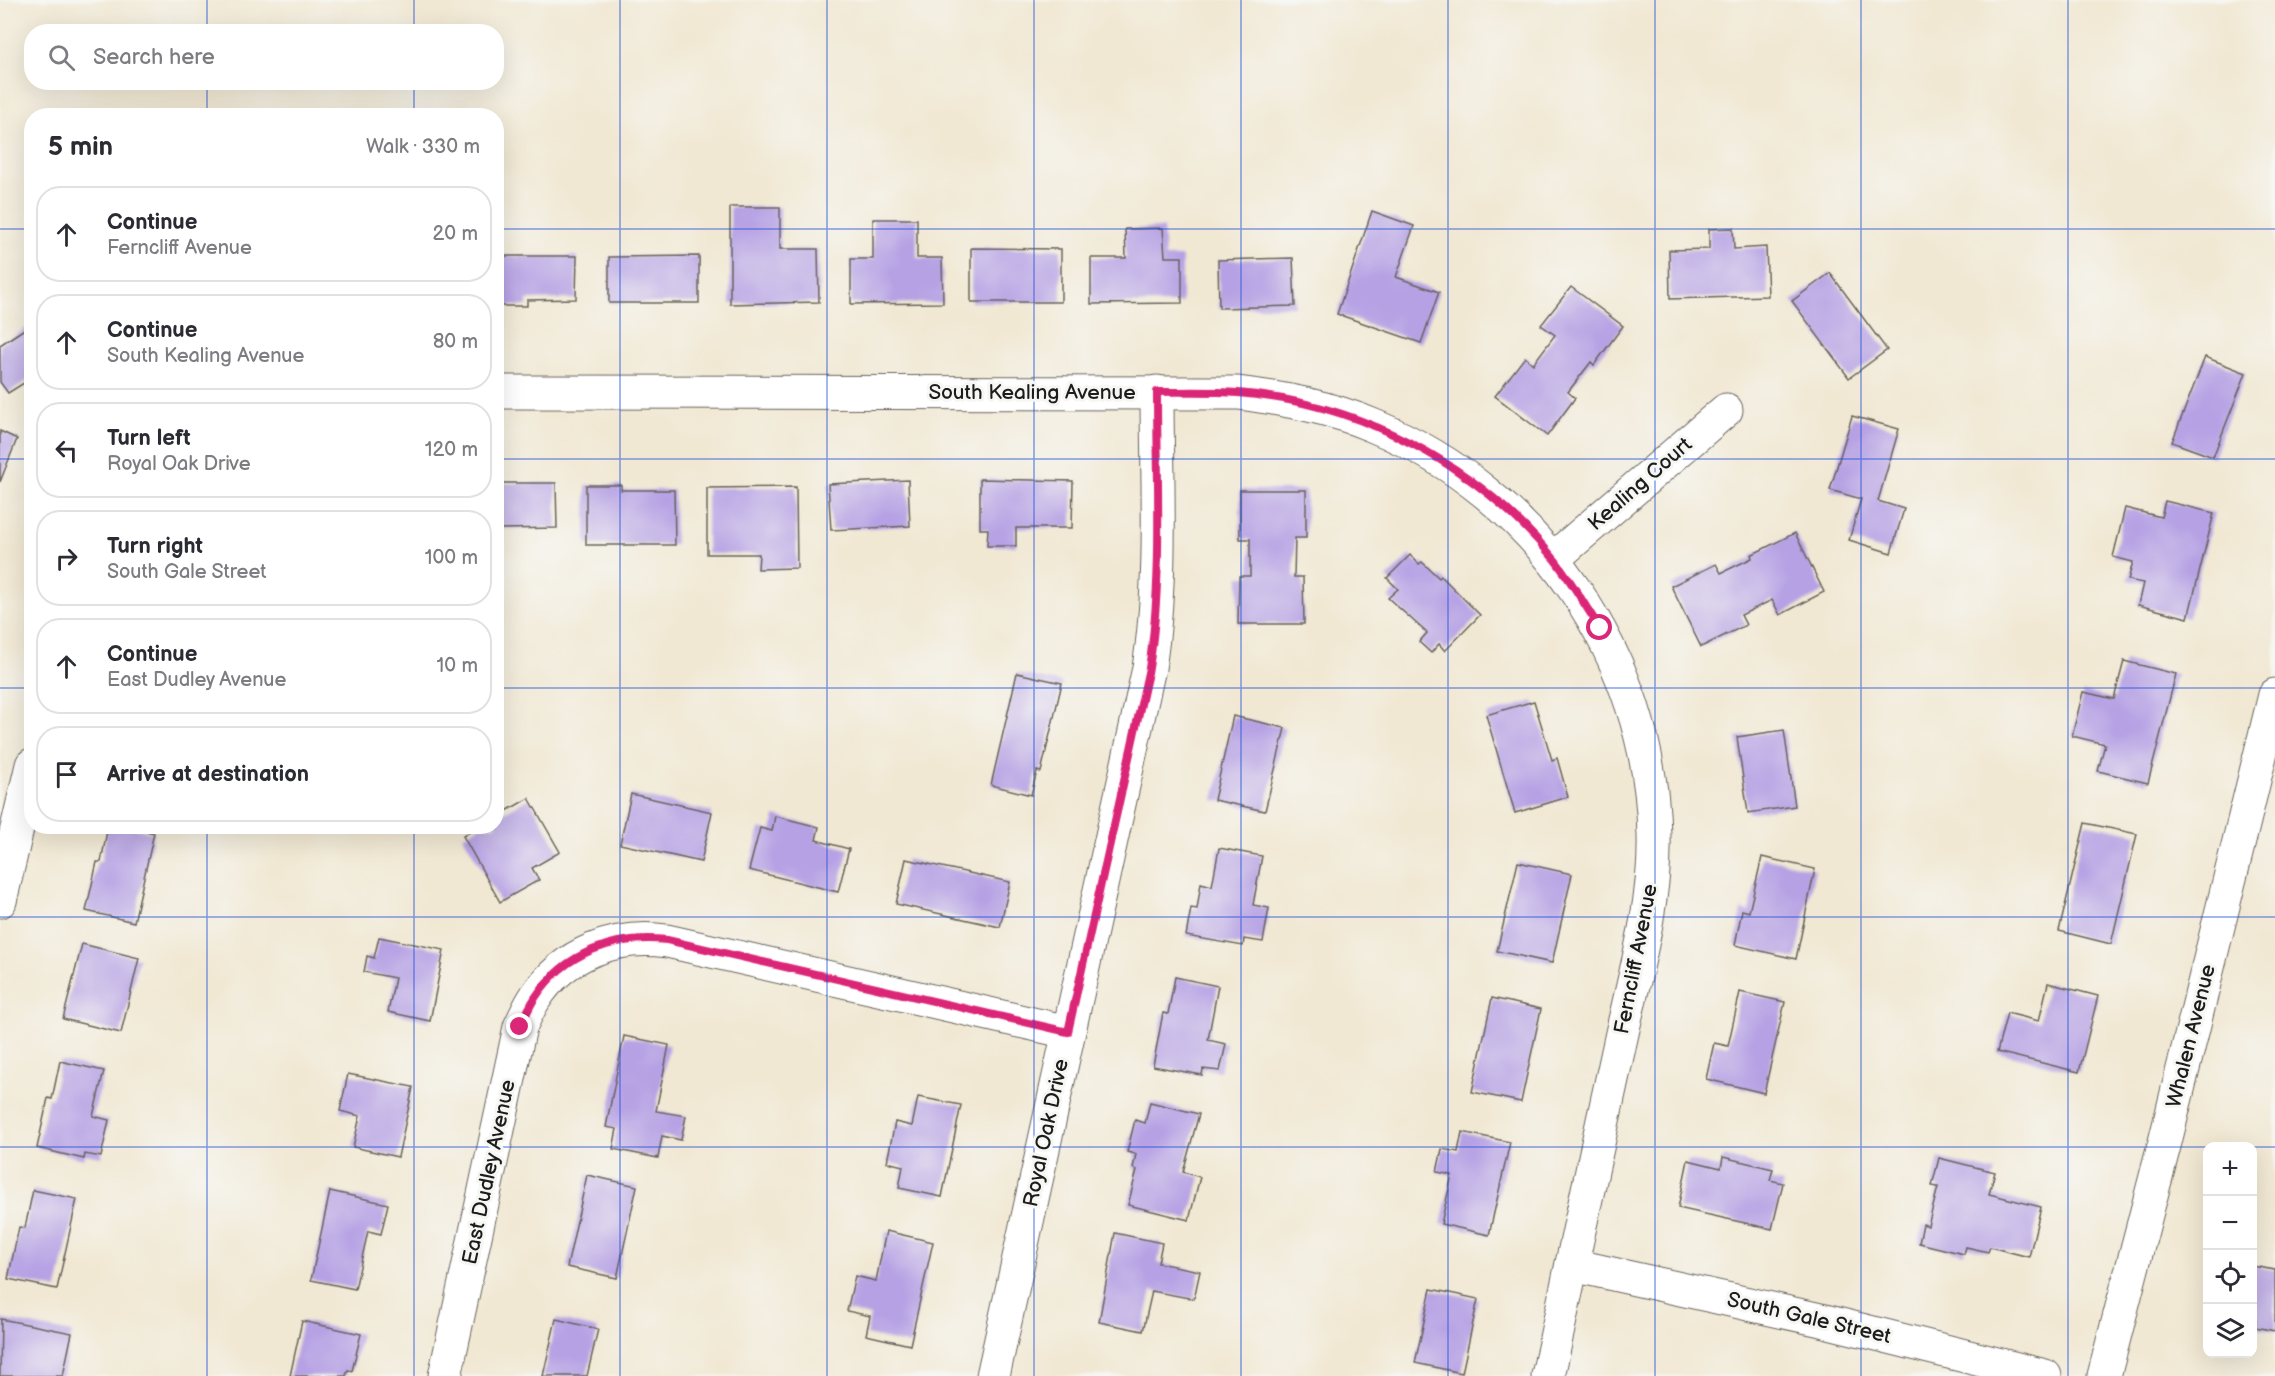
<!DOCTYPE html>
<html lang="en">
<head>
<meta charset="utf-8">
<style>
	body { margin:0; font-family:"Balsamiq Sans",sans-serif; background:#f2f2f3; color:#2b2b33 }
	.controls { position:absolute; right:18px; bottom:18px; display:grid; overflow:hidden; border-radius:12px; box-shadow:0 6px 24px #0002 }
	.controls button { width:54px; height:54px; display:grid; place-items:center; padding:0; border:0; border-bottom:2px solid #e1e1e2; background:#fff; color:#2b2b33; font:30px sans-serif }
	.stop { position:absolute; width:18px; height:18px; margin:-14px; border:4px solid #db2777; border-radius:50%; background:#fff }
	.stop.end { background:#db2777; border-color:#fff; box-shadow:0 2px 6px #0008 }
	.list { margin:0; padding:0; list-style:none }
	h2 { display:flex; justify-content:space-between; align-items:center; height:78px; margin:0; padding:0 24px; font-size:26px }
	h2 small { font-size:20px; font-weight:400; color:#7c7c81 }
	.list li { display:grid; grid-template-columns:39px 1fr auto; gap:18px; align-items:center; box-sizing:border-box; height:96px; margin:0 12px 12px; padding:0 12px; border:2px solid #e1e1e2; border-radius:24px }
	.list b { display:block; font-size:22px; white-space:nowrap }
	.list p { margin:0; font-size:20px; white-space:nowrap; color:#7c7c81 }
	.list em { font-size:20px; font-style:normal; color:#7c7c81 }
	.icon { flex:none; width:33px; height:33px; fill:none; stroke:currentColor; stroke-width:2; stroke-linecap:round; stroke-linejoin:round }
	.map { position:relative; flex:none; width:2275px; height:1376px; overflow:hidden }
	.search { position:absolute; background:#fff; box-shadow:0 6px 24px #0002; left:24px; top:24px; width:480px; height:66px; display:flex; align-items:center; gap:15px; box-sizing:border-box; padding:0 21px; border-radius:24px; color:#7c7c81; font-size:22px }
	.panel { position:absolute; background:#fff; box-shadow:0 6px 24px #0002; left:24px; top:108px; width:480px; height:726px; border-radius:24px }
	.map>svg:first-child { display:block }
</style>
</head>
<body>
<div class="map">
<svg width="2275" height="1376" viewBox="0 0 2275 1376">
	<rect width="100%" height="100%" fill="#f6f6f2"/>
	<filter id="ink" filterUnits="userSpaceOnUse"><feTurbulence type="fractalNoise" baseFrequency=".0167" numOctaves="2"/><feDisplacementMap in="SourceGraphic" scale="12" xChannelSelector="R" yChannelSelector="G"/><feConvolveMatrix kernelMatrix="1 2 1 2 8 2 1 2 1" color-interpolation-filters="sRGB"/></filter>
	<filter id="wash" filterUnits="userSpaceOnUse"><feTurbulence type="fractalNoise" baseFrequency=".008" numOctaves="4" result="noise"/><feDisplacementMap in="SourceGraphic" scale="24" xChannelSelector="R" yChannelSelector="G"/><feGaussianBlur stdDeviation="1.35" result="paint"/><feColorMatrix in="noise" values="0 0 0 0 0 0 0 0 0 0 0 0 0 0 0 0 0 1.4 0 .05"/><feComposite in="paint" operator="in"/></filter>
	<g filter="url(#wash)">
		<rect width="100%" height="100%" fill="#f1e8d3"/>
		<g id="blocks">
			<g fill="#b6a1e4">
				<polygon points="730,207 780,207 780,249 818,249 819,302 730,304"/>
				<polygon points="1372,211 1414,226 1396,277 1439,292 1421,343 1337,314"/>
				<polygon points="873,219 917,219 917,258 942,258 943,303 851,304 851,259 873,259"/>
				<polygon points="1163,228 1165,257 1182,257 1182,303 1091,304 1091,258 1126,258 1125,229"/>
				<polygon points="1733,228 1734,249 1766,247 1768,296 1670,299 1669,250 1709,249 1709,229"/>
				<polygon points="971,248 1061,249 1061,302 971,302"/>
				<polygon points="496,256 577,256 576,299 527,300 527,306 496,306"/>
				<polygon points="699,256 699,303 609,303 609,257"/>
				<polygon points="1293,258 1295,306 1219,308 1218,260"/>
				<polygon points="1830,273 1887,350 1849,378 1792,301"/>
				<polygon points="1571,287 1623,326 1594,365 1591,362 1568,392 1575,398 1547,436 1495,396 1525,357 1533,364 1555,335 1541,325"/>
				<polygon points="32,324 32,378 8,393 0,382 0,345"/>
				<polygon points="2205,357 2246,373 2213,457 2172,442"/>
				<polygon points="1852,416 1899,429 1878,501 1904,509 1891,553 1849,540 1861,499 1830,490"/>
				<polygon points="0,431 17,439 0,482"/>
				<polygon points="980,479 1073,481 1072,528 1016,528 1016,546 987,546 988,529 980,529"/>
				<polygon points="908,480 910,526 831,530 828,484"/>
				<polygon points="496,483 556,483 557,528 496,529"/>
				<polygon points="586,485 621,485 621,490 674,490 675,545 586,545"/>
				<polygon points="796,487 797,568 758,569 759,554 707,554 707,488"/>
				<polygon points="1240,490 1306,490 1306,538 1295,538 1294,577 1303,577 1304,624 1238,624 1239,576 1250,576 1250,539 1240,539"/>
				<polygon points="2165,501 2214,513 2188,618 2138,605 2143,583 2128,580 2133,562 2113,557 2125,508 2161,517"/>
				<polygon points="1795,533 1824,592 1780,615 1772,600 1741,615 1746,625 1701,647 1671,586 1716,564 1721,573 1752,558 1751,555"/>
				<polygon points="1410,555 1419,564 1422,562 1439,578 1441,576 1480,615 1445,651 1439,644 1431,653 1419,642 1427,633 1388,598 1398,589 1387,578"/>
				<polygon points="2124,661 2176,674 2148,783 2098,771 2105,744 2072,736 2083,692 2114,699"/>
				<polygon points="1017,673 1062,683 1041,772 1037,771 1031,795 991,785"/>
				<polygon points="1534,701 1552,760 1557,758 1568,797 1515,813 1486,715"/>
				<polygon points="1233,716 1285,728 1265,811 1214,800"/>
				<polygon points="1784,730 1795,806 1748,813 1737,737"/>
				<polygon points="631,794 712,812 701,862 620,844"/>
				<polygon points="529,798 560,852 532,868 539,880 500,902 463,836 480,826 496,826 496,817"/>
				<polygon points="775,816 819,827 816,840 849,849 838,892 749,870 760,828 772,831"/>
				<polygon points="2085,823 2137,834 2111,944 2059,931"/>
				<polygon points="108,826 125,826 154,833 134,922 86,911 97,862 101,862"/>
				<polygon points="1219,848 1262,856 1253,905 1269,908 1263,942 1244,939 1243,946 1186,936 1191,908 1197,909 1201,883 1212,886"/>
				<polygon points="1762,857 1815,869 1796,959 1735,945 1742,910 1749,912"/>
				<polygon points="906,859 1010,882 1000,927 896,904"/>
				<polygon points="1518,862 1572,874 1552,963 1497,951"/>
				<polygon points="379,937 444,950 430,1021 388,1012 395,978 364,972 367,956 374,958"/>
				<polygon points="82,944 139,958 121,1033 63,1019"/>
				<polygon points="1175,977 1218,986 1208,1040 1226,1044 1220,1071 1203,1069 1202,1075 1153,1066 1163,1013 1168,1014"/>
				<polygon points="2048,983 2098,996 2079,1072 1997,1052 2007,1013 2039,1021"/>
				<polygon points="1740,992 1785,1002 1764,1093 1706,1079 1714,1043 1728,1046"/>
				<polygon points="1492,998 1541,1009 1521,1102 1472,1092"/>
				<polygon points="624,1036 669,1045 656,1111 686,1116 681,1140 662,1136 658,1158 613,1149 617,1129 606,1127"/>
				<polygon points="60,1061 104,1071 93,1116 109,1120 101,1157 85,1154 84,1159 37,1148 48,1098 52,1099"/>
				<polygon points="348,1074 413,1087 398,1157 353,1147 360,1116 340,1111"/>
				<polygon points="918,1097 961,1105 942,1197 899,1188 903,1166 887,1162 895,1122 912,1126"/>
				<polygon points="1150,1102 1199,1114 1183,1172 1200,1177 1189,1220 1128,1205 1137,1170 1133,1168 1136,1154 1127,1152 1135,1120 1145,1123"/>
				<polygon points="1462,1132 1510,1142 1489,1235 1441,1224 1452,1175 1437,1172 1442,1149 1458,1152"/>
				<polygon points="1723,1157 1773,1169 1770,1180 1783,1183 1772,1229 1678,1208 1688,1160 1721,1168"/>
				<polygon points="1939,1158 1995,1172 1989,1194 2041,1207 2029,1257 1990,1247 1988,1252 1966,1247 1964,1254 1919,1243 1923,1224 1928,1226 1938,1187 1932,1186"/>
				<polygon points="587,1175 637,1186 617,1278 567,1267"/>
				<polygon points="33,1190 77,1199 57,1289 8,1279 19,1227 25,1228"/>
				<polygon points="330,1191 388,1204 381,1234 368,1231 355,1289 311,1280"/>
				<polygon points="886,1231 933,1242 910,1345 866,1335 870,1316 847,1311 855,1276 876,1281"/>
				<polygon points="1115,1233 1162,1243 1158,1263 1200,1271 1194,1299 1152,1291 1143,1331 1099,1322"/>
				<polygon points="2252,1266 2275,1270 2275,1331 2255,1327 2256,1319 2252,1318"/>
				<polygon points="1431,1289 1478,1299 1462,1373 1415,1363"/>
				<polygon points="1,1319 72,1333 63,1376 0,1376"/>
				<polygon points="556,1319 598,1329 587,1376 543,1376"/>
				<polygon points="302,1321 361,1334 352,1371 348,1370 346,1376 290,1376"/>
			</g>
		</g>
	</g>
	<g filter="url(#ink)">
		<use href="#blocks" fill-opacity="0" stroke="#67635c" stroke-width="1.5"/>
		<g fill="none" stroke-linecap="round" stroke-linejoin="round">
			<defs>
				<g id="street">
					<path d="M496,392L1238,393C1285,399 1330,407 1374,426C1539,494 1651,658 1654,836C1656,904 1633,981 1619,1047C1595,1157 1571,1266 1548,1376"/>
					<polyline points="1553,559 1726,410"/>
					<polyline points="0,901 32,765"/>
					<polyline points="1572,1265 1821,1320 2045,1376"/>
					<path d="M445,1376L520,1027C525,1017 529,1007 535,998C564,953 615,934 667,941L1068,1032"/>
					<path d="M993,1376L1149,668C1163,578 1157,483 1157,392"/>
					<polyline points="2104,1376 2165,1142 2275,695"/>
				</g>
			</defs>
			<use href="#street" stroke="#67635c" stroke-width="35"/>
			<use href="#street" stroke="#fff" stroke-width="33"/>
		</g>
	</g>
	<g fill="none" stroke-linecap="round" stroke-linejoin="round" filter="url(#ink)">
		<path stroke="#db2777" stroke-width="8" d="M520,1027C525,1017 529,1007 535,998C564,953 615,934 667,940L1068,1032L1149,668C1163,578 1157,483 1157,392C1184,392 1211,391 1238,393C1362,403 1477,465 1555,560C1572,582 1585,606 1600,628"/>
	</g>
	<path fill="none" stroke="#1d4ed8" stroke-width="1.5" stroke-opacity="0.55" d="M207,0V32M414,0V32M620,0V1376M827,0V1376M1034,0V1376M1241,0V1376M1448,0V1376M1655,0V1376M1861,0V1376M2068,0V1376M207,82V116M414,82V116M0,229H32M496,229H2275M0,459H32M496,459H2275M0,688H32M496,688H2275M207,826V1376M414,826V1376M0,917H2275M0,1147H2208M2252,1147H2275"/>
	<g text-anchor="middle" dominant-baseline="central" stroke-width="6" stroke-linejoin="round" paint-order="stroke">
		<g font-size="21" fill="#1c1c1c" stroke="#f6f6f2">
			<text x="1032" y="392">South Kealing Avenue</text>
			<text transform="translate(1640 484) rotate(-41)">Kealing Court</text>
			<text transform="translate(1636 959) rotate(-79)">Ferncliff Avenue</text>
			<text transform="translate(2191 1036) rotate(-76)">Whalen Avenue</text>
			<text transform="translate(1046 1133) rotate(-78)">Royal Oak Drive</text>
			<text transform="translate(489 1172) rotate(-78)">East Dudley Avenue</text>
			<text transform="translate(1809 1318) rotate(13)">South Gale Street</text>
		</g>
	</g>
</svg>
<div class="controls">
<button>+</button>
<button>−</button>
<button><svg class="icon" aria-label="locate" viewBox="0 0 24 24"><circle cx="12" cy="12" r="6"/><path d="M12 2v4M12 18v4M2 12h4M18 12h4"/></svg></button>
<button><svg class="icon" aria-label="layers" viewBox="0 0 24 24"><path d="M12 4l9 5-9 5-9-5zM3 14l9 5 9-5"/></svg></button>
</div>
<div class="stop" style="left:1600px;top:628px"></div>
<div class="stop end" style="left:520px;top:1027px"></div>
<div class="search"><svg class="icon" aria-label="search" viewBox="0 0 24 24"><circle cx="10" cy="10" r="6"/><path d="M15 15l6 6"/></svg>Search here</div>
<section class="panel">
<h2>5 min<small>Walk · 330 m</small></h2>
<ul class="list">
<li><svg class="icon" aria-label="ahead" viewBox="0 0 24 24"><path d="M12 20V5M6 11l6-6 6 6"/></svg><div><b>Continue</b><p>Ferncliff Avenue</p></div><em>20 m</em></li>
<li><svg class="icon" aria-label="ahead" viewBox="0 0 24 24"><path d="M12 20V5M6 11l6-6 6 6"/></svg><div><b>Continue</b><p>South Kealing Avenue</p></div><em>80 m</em></li>
<li><svg class="icon" aria-label="left" viewBox="0 0 24 24"><path d="M17 20v-9H6M10 6l-5 5 5 5"/></svg><div><b>Turn left</b><p>Royal Oak Drive</p></div><em>120 m</em></li>
<li><svg class="icon" aria-label="right" viewBox="0 0 24 24"><path d="M7 20v-9h11M14 6l5 5-5 5"/></svg><div><b>Turn right</b><p>South Gale Street</p></div><em>100 m</em></li>
<li><svg class="icon" aria-label="ahead" viewBox="0 0 24 24"><path d="M12 20V5M6 11l6-6 6 6"/></svg><div><b>Continue</b><p>East Dudley Avenue</p></div><em>10 m</em></li>
<li><svg class="icon" aria-label="arrive" viewBox="0 0 24 24"><path d="M6 21V4h12l-3 4 3 4H6"/></svg><div><b>Arrive at destination</b></div></li>
</ul>
</section>
</div>
</body>
</html>
